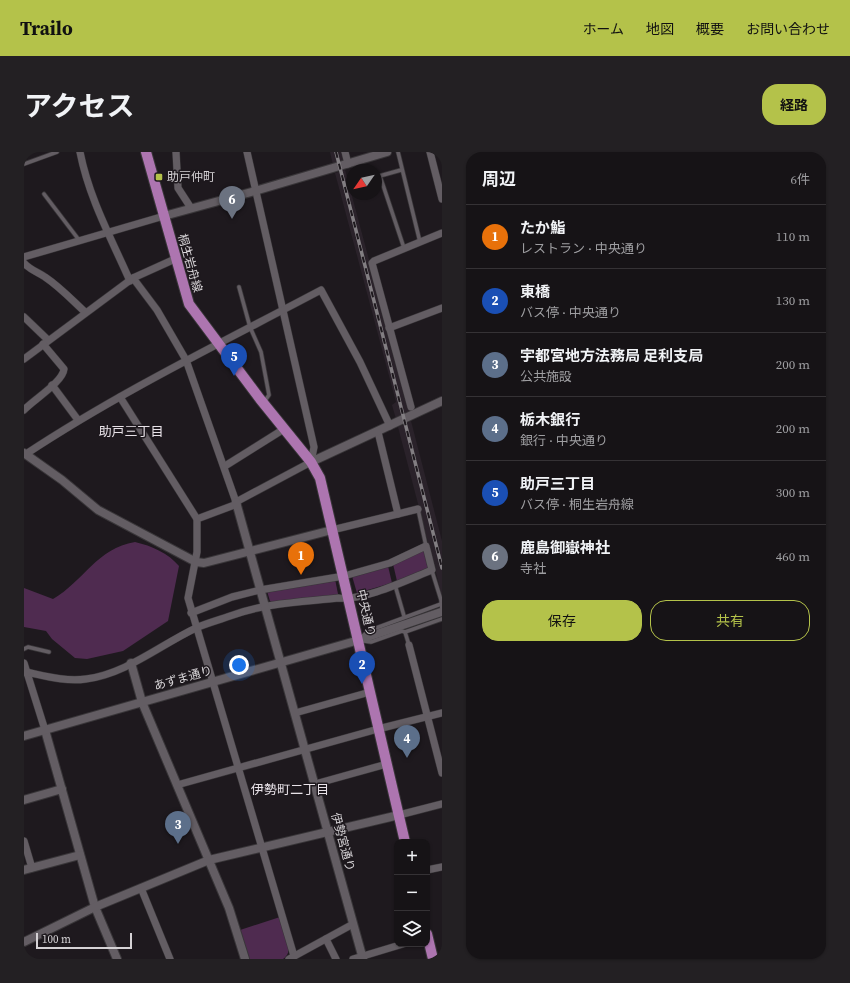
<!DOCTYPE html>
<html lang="ja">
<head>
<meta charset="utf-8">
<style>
	body { margin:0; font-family:"Source Serif 4","Noto Sans JP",serif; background:#232023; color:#f1f3f6 }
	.controls { position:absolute; right:12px; bottom:12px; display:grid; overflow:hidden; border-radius:8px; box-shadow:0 1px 3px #0004 }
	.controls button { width:36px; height:36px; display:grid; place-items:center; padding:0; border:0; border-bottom:1px solid #353235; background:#161316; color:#f1f3f6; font:20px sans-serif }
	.compass { position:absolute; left:322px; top:12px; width:36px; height:36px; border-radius:50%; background:#161316; box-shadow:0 1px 3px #0004; rotate:236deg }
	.scale { position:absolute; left:12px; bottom:10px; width:96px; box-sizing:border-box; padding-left:4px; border:2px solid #d5d2d5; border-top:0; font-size:11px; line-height:14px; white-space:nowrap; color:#d5d2d5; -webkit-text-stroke:3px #1e191e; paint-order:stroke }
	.you { position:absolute; left:215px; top:513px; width:14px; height:14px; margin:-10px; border:3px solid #fff; border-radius:50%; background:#1a73e8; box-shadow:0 0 0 6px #1a73e833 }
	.badge { display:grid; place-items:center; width:26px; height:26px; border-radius:50%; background:#b4c24a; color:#fff; font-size:13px; font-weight:700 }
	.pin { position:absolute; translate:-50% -33px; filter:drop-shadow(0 1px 2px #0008) }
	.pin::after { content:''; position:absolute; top:21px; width:14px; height:12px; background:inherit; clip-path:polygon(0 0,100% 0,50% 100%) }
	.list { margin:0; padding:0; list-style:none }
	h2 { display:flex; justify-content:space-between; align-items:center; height:52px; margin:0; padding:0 16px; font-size:17px }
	h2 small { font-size:13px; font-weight:400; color:#9e9ea1 }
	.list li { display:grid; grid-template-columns:26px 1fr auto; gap:12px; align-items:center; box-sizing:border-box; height:64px; padding:0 16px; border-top:1px solid #353235 }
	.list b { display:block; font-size:15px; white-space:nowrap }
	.list p { margin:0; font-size:13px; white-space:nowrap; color:#9e9ea1 }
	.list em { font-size:13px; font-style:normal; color:#9e9ea1 }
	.actions { display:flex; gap:8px; padding:12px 16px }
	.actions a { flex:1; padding:9px 0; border:1px solid #b4c24a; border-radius:16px; text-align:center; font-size:14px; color:#b4c24a }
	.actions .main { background:#b4c24a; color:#111 }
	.icon { flex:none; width:22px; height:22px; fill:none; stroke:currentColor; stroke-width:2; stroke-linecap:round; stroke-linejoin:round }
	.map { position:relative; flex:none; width:418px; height:807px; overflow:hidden; border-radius:16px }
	header { display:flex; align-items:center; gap:24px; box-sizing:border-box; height:56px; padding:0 20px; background:#b4c24a; color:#111 }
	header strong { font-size:19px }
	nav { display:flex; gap:22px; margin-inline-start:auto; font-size:14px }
	.intro { display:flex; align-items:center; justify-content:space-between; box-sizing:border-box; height:96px; padding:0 24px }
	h1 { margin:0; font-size:28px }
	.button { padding:10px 18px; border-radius:16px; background:#b4c24a; color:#111; font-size:14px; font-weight:700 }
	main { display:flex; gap:24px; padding:0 24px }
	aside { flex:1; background:#161316; border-radius:16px; box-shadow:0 1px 3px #0004 }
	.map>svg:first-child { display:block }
</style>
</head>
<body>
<header>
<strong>Trailo</strong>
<nav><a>ホーム</a><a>地図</a><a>概要</a><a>お問い合わせ</a></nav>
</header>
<div class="intro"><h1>アクセス</h1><a class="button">経路</a></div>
<main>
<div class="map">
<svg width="418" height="807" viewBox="0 0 418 807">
	<rect width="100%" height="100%" fill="#1e191e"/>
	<g fill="#2a222a">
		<polygon points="306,0 317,0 320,9 309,13"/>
		<polygon points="321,18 386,261 372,267 368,253 372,250 311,21"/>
		<polygon points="387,269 418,389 418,444 374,275"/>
	</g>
	<g fill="#4f2b50">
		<path d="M111,390C128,394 144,401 155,414L144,469L99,499L63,507L51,506L28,487L22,479L0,475V436L29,447C60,429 73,396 111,390Z"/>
		<polygon points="399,398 401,399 404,416 373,429 369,412"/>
		<polygon points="364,414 368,431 333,441 328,424"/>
		<polygon points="311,427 314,442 312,444 249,451 246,449 243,439"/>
		<path d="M256,765C259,777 272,799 259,807H224L216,778Z"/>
	</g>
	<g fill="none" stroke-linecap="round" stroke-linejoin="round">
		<defs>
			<g id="service">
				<polyline points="374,0 396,90"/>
				<polyline points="0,12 33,0"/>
				<polyline points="356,24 380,96"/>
				<polyline points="352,25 377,18"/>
				<polyline points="20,42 55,88"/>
				<polyline points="215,135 226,175 237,200 245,243 240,250"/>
				<polyline points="394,357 402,394"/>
				<polyline points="408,419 417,448 418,458"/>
				<polyline points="371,433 380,464"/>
				<polyline points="381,480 385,493"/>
				<polyline points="339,484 344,479 417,452"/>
				<polyline points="340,489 347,490 378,479 381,480 418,467"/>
				<polyline points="0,497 4,495 25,500"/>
			</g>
			<g id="minor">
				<path d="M56,0C65,46 87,86 106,129"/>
				<polyline points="152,0 154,36 167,56"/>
				<polyline points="321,0 324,12"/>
				<polyline points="406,0 418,47"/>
				<polyline points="0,105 140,64"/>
				<path d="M0,111C6,118 14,120 21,125C36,135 48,148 61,160"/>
				<polyline points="109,126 133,158 162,208 212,350 287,310 290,295 223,0"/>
				<polyline points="0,165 24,188"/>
				<polyline points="365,176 418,156"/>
				<polyline points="0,207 109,126 151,107"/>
				<polyline points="28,233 54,268"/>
				<polyline points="96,245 173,367"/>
				<polyline points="387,255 348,111 350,109 418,81"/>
				<path d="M0,258C9,248 39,230 40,217L19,192"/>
				<polyline points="354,280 374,362"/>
				<path d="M2,302C96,240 197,191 297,138L336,210L366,274"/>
				<polyline points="201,314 260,277"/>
				<polyline points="213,352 173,367 173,400 164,446 270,804"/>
				<polyline points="308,378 394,357"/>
				<polyline points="385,493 418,621"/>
				<polyline points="0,511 21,578"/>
				<path d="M2,520C21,524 42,530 62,527C102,522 136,493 172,476C183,471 195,468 206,464C240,451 278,450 314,446C340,449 383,428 408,418L402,394L366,411L320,424L236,438L208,445L167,461"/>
				<polyline points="271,561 346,540"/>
				<polyline points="291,632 363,612"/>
				<polyline points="153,633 354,577 418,561"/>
				<polyline points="375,663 418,652"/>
				<polyline points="0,689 8,716"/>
				<polyline points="403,718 418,715"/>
				<polyline points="117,736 146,807"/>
				<polyline points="302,787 312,807"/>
				<polyline points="265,807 329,772"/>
				<polyline points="329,807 379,792"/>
			</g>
			<g id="tertiary">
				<polyline points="140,64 231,39 363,0"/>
				<polyline points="0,301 38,328 74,358 172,410 180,411 308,378"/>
				<polyline points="287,310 418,249"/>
				<polyline points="212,350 339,807"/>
				<polyline points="107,511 118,550 205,756 221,807"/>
				<polyline points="0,519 2,520"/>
				<polyline points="21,578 71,755 93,807"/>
				<polyline points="0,584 335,488 417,460"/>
				<polyline points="0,648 38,637"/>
				<polyline points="0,718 56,703"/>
				<polyline points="0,790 71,755 185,708 375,663"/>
			</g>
			<g id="primary">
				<polyline points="122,0 165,152 236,247 287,310 296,326 381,690"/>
				<polyline points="403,782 409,807"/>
			</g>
		</defs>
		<use href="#service" stroke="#393639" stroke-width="5"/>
		<use href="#minor" stroke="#393639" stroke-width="8"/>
		<use href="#tertiary" stroke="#393639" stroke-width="10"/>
		<use href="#primary" stroke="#393639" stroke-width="12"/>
		<use href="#service" stroke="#635d63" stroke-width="3.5"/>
		<use href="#minor" stroke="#635d63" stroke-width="7"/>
		<use href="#tertiary" stroke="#635d63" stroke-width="8"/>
		<use href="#primary" stroke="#ad75b0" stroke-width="10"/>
		<defs>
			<polyline id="rail" points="312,0 418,416"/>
		</defs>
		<use href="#rail" stroke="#827e82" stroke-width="3.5"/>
		<use href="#rail" stroke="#1e191e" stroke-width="2" stroke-dasharray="6" stroke-linecap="butt"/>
	</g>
	<rect fill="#b4c24a" stroke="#1e191e" stroke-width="1.5" x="131" y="21" width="8" height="8" rx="2"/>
	<g text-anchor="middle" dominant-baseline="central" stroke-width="3" stroke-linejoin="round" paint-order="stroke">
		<g font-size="12" fill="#d5d2d5" stroke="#1e191e" text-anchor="start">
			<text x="143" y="25">助戸仲町</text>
		</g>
		<g font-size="12" fill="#d5d2d5" stroke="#1e191e">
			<text transform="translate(166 111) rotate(74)">桐生岩舟線</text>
			<text transform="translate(342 461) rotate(77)">中央通り</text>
			<text transform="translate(159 526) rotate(-16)">あずま通り</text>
			<text transform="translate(319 690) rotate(75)">伊勢宮通り</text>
		</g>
		<g font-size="13" fill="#e8e2e8" stroke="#1e191e">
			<text x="107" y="279">助戸三丁目</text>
			<text x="266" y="637">伊勢町二丁目</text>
		</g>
	</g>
</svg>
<div class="controls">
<button>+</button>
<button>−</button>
<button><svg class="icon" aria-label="layers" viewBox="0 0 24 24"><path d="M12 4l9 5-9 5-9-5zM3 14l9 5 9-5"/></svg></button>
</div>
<svg class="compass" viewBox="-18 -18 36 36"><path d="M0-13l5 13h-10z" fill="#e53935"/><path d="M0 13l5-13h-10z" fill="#9e9ea1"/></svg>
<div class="scale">100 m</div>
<div class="you"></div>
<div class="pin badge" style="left:277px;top:423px;background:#e8710a">1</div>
<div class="pin badge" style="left:338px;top:532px;background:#1a4fb4">2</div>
<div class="pin badge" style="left:154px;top:692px;background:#5c6f8a">3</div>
<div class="pin badge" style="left:383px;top:606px;background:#5c6f8a">4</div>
<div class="pin badge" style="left:210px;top:224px;background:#1a4fb4">5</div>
<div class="pin badge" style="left:208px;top:67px;background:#6b7280">6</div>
</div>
<aside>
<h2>周辺<small>6件</small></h2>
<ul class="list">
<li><span class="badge" style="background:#e8710a">1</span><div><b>たか鮨</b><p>レストラン · 中央通り</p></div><em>110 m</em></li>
<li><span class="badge" style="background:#1a4fb4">2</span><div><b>東橋</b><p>バス停 · 中央通り</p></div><em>130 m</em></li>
<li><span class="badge" style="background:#5c6f8a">3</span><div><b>宇都宮地方法務局 足利支局</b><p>公共施設</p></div><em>200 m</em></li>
<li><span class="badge" style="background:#5c6f8a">4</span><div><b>栃木銀行</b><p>銀行 · 中央通り</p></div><em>200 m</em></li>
<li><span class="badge" style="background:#1a4fb4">5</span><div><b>助戸三丁目</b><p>バス停 · 桐生岩舟線</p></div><em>300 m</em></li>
<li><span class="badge" style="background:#6b7280">6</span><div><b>鹿島御嶽神社</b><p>寺社</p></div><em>460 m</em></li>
</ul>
<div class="actions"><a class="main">保存</a><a>共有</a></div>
</aside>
</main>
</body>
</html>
